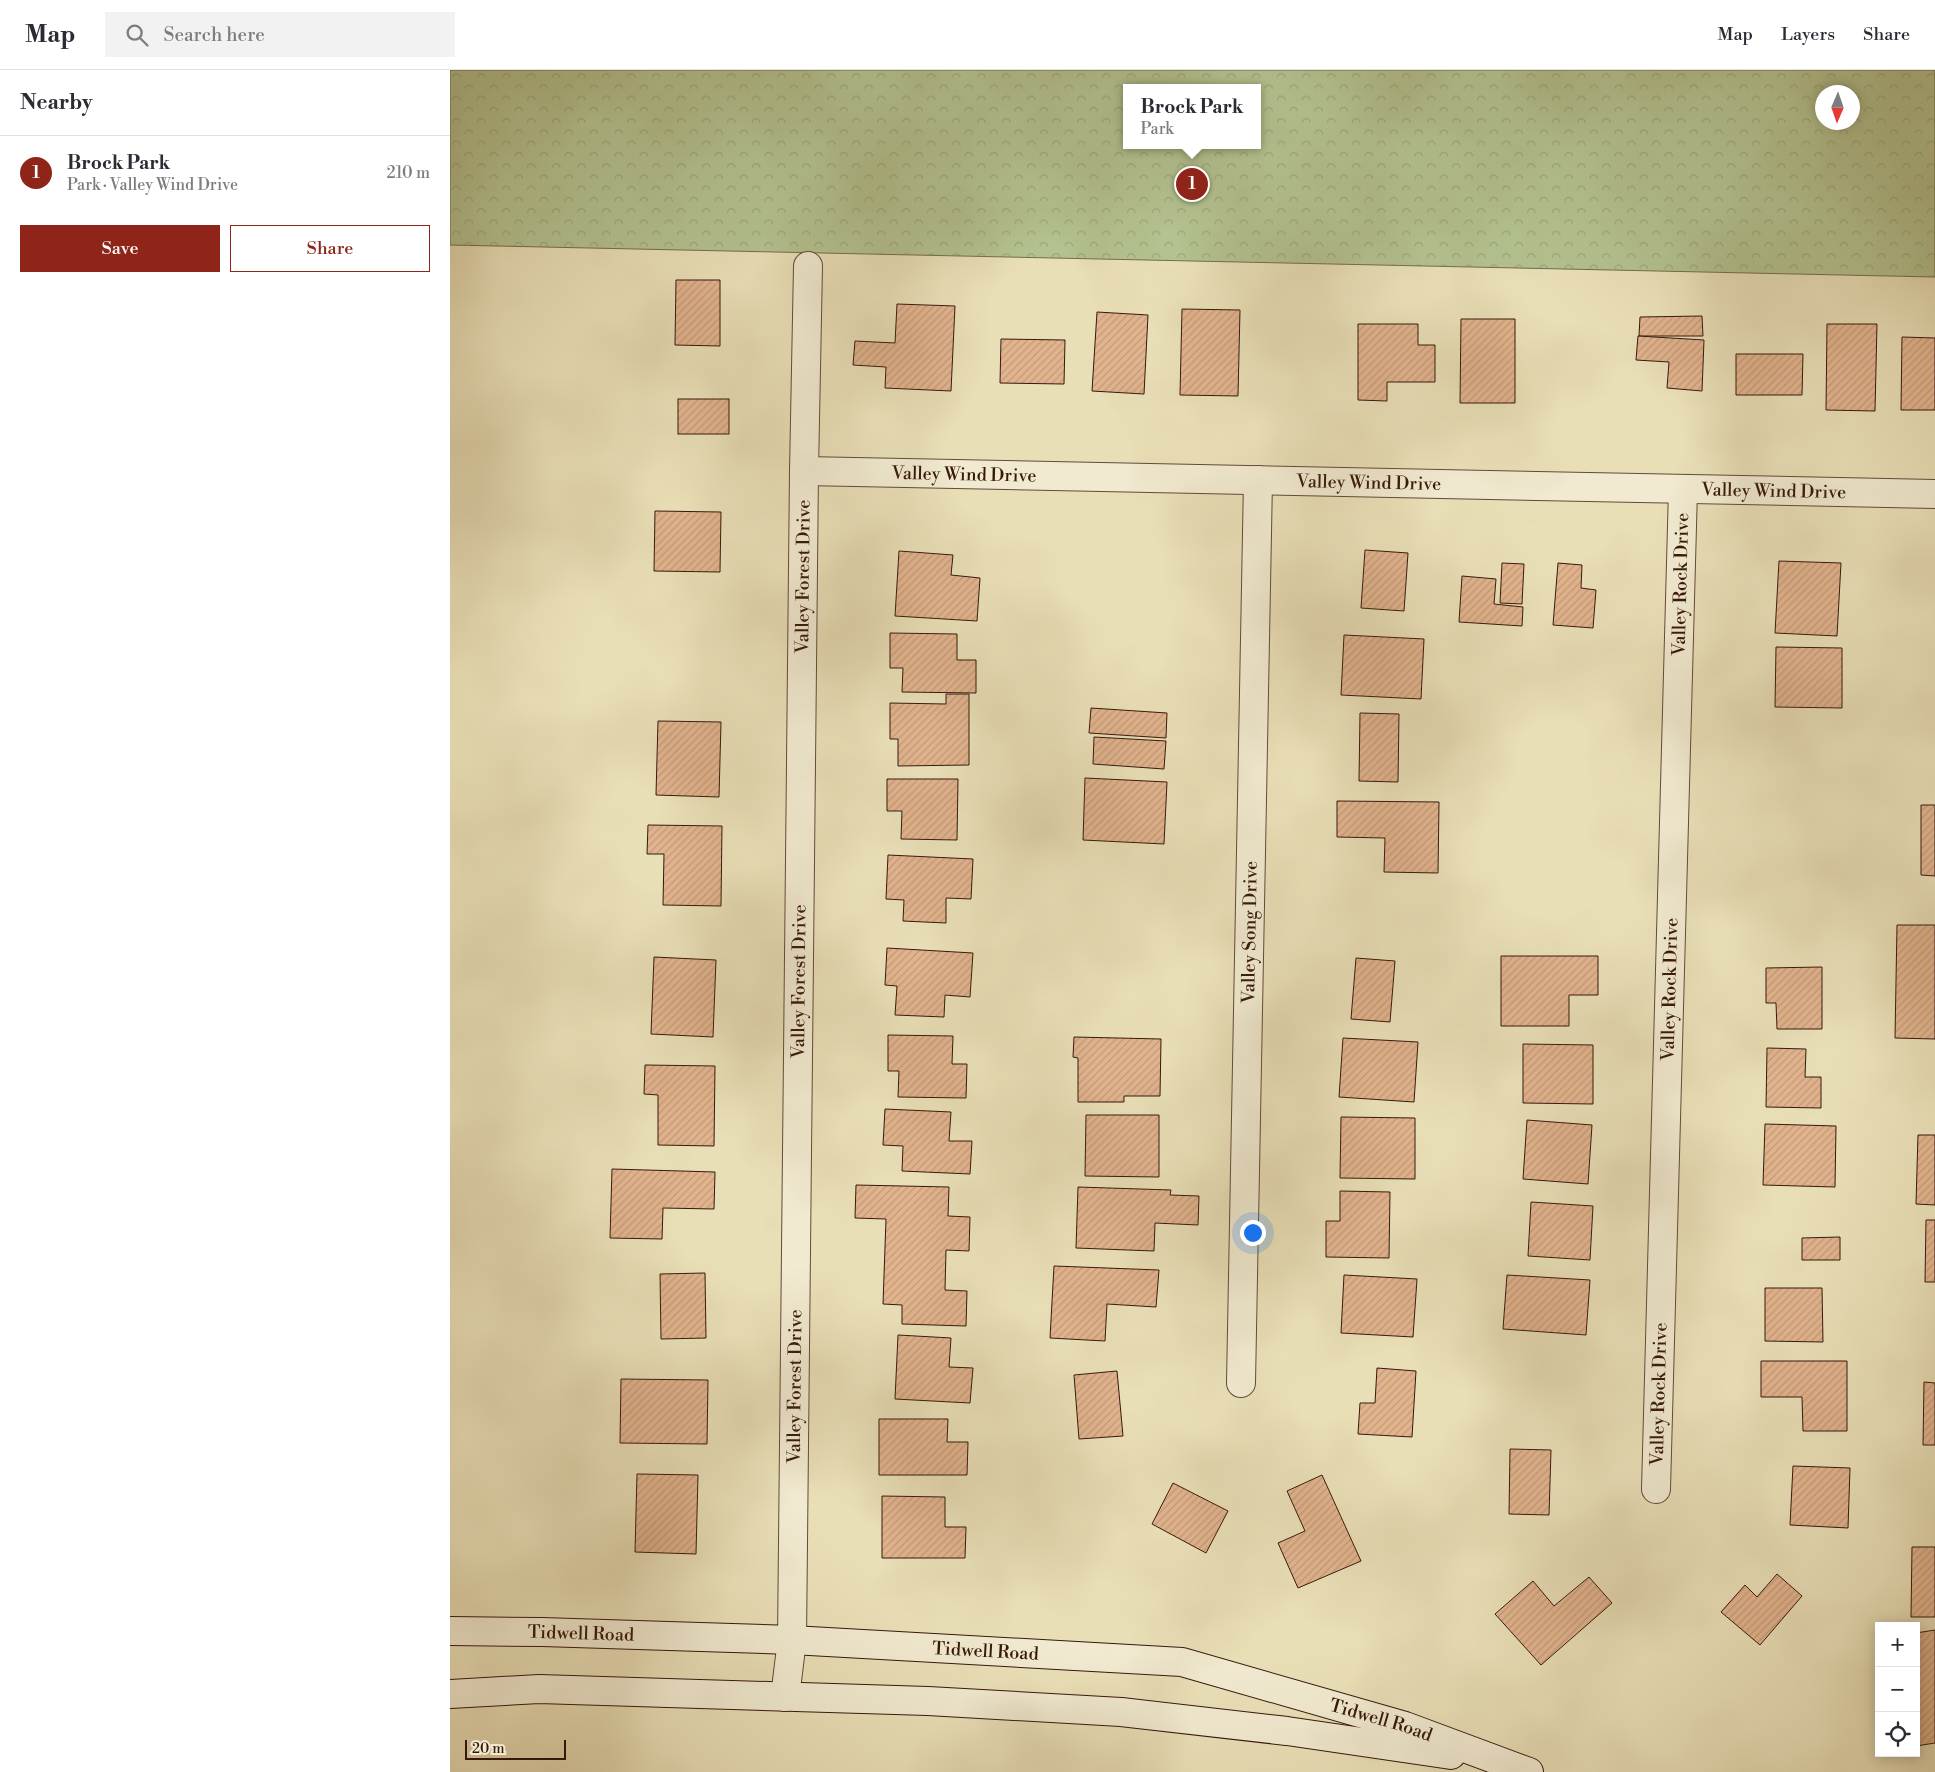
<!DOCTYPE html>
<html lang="en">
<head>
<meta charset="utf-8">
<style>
	body { margin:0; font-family:"Libre Bodoni",serif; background:#f2f2f3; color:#2b2b33 }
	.controls { position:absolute; right:15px; bottom:15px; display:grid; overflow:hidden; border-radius:0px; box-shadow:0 2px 12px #0003 }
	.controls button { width:45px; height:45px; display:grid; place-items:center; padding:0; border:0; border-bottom:1px solid #e1e1e2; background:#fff; color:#2b2b33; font:25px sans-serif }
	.compass { position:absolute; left:1365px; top:15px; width:45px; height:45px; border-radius:50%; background:#fff; box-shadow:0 2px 12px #0003; rotate:182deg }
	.scale { position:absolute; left:15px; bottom:12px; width:101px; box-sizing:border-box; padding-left:5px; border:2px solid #37180c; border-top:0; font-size:14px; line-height:18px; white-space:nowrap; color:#37180c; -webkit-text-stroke:4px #f1ead0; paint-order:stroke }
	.you { position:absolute; left:802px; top:1162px; width:18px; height:18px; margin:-12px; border:4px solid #fff; border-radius:50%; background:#1a73e8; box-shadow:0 0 0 8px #1a73e833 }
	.badge { display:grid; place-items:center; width:32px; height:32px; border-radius:50%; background:#8f2418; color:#fff; font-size:16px; font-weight:700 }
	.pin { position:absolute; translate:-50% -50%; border:2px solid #fff; box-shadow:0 1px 5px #0006 }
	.popup { position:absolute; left:673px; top:14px; width:138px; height:65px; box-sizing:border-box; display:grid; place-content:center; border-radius:0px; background:#fff; filter:drop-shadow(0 1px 4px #0005); font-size:16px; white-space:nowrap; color:#7c7c81 }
	.popup b { font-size:19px; color:#2b2b33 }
	.popup::after { content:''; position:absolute; left:50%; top:100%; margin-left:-10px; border:10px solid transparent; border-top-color:#fff }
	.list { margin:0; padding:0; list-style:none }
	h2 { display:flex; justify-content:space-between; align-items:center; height:65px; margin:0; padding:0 20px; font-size:21px }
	h2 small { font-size:16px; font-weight:400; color:#7c7c81 }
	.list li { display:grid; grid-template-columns:32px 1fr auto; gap:15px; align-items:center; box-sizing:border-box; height:75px; padding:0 20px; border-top:1px solid #e1e1e2 }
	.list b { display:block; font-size:19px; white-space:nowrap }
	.list p { margin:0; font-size:16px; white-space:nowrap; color:#7c7c81 }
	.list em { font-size:16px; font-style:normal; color:#7c7c81 }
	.actions { display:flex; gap:10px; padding:15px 20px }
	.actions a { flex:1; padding:11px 0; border:1px solid #8f2418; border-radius:0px; text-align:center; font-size:18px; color:#8f2418 }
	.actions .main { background:#8f2418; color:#fff }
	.icon { flex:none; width:28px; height:28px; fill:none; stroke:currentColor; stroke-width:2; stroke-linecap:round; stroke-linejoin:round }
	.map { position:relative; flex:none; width:1485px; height:1702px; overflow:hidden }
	header { display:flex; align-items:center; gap:30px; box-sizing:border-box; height:70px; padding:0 25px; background:#fff; border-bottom:1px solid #e1e1e2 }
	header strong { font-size:24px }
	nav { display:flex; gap:28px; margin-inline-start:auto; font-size:18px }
	.search { width:350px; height:45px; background:#f2f2f3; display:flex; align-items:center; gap:12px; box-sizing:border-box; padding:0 18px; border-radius:0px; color:#7c7c81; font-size:19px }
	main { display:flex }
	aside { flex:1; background:#fff }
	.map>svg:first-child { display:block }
</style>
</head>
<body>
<header>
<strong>Map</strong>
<div class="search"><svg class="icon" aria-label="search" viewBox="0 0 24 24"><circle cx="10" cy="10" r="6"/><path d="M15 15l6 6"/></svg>Search here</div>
<nav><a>Map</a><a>Layers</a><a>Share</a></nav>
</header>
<main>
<aside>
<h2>Nearby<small></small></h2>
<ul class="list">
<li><span class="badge">1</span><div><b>Brock Park</b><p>Park · Valley Wind Drive</p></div><em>210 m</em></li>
</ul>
<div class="actions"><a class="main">Save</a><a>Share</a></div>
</aside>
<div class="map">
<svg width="1485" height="1702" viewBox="0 0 1485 1702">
	<defs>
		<pattern id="park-crowns" width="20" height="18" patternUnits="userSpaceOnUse" patternTransform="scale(1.25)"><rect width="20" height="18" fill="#b3c290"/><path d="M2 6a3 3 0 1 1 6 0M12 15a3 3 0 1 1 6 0" fill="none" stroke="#9ba67b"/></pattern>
		<pattern id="building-hatch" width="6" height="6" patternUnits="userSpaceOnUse" patternTransform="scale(1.25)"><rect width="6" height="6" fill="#e2b48e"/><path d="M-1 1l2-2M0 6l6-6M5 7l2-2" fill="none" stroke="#c29a79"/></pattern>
	</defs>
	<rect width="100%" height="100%" fill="#e9dfb7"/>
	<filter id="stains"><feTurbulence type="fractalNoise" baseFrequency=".004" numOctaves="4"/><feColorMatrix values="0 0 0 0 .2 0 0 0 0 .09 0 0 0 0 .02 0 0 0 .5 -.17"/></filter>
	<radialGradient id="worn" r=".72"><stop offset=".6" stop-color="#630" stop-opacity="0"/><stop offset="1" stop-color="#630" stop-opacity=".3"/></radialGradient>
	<path fill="url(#park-crowns)" stroke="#756d4e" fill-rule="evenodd" d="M0,0H1485V207L0,175ZM677,18H807V75H677ZM1372,22H1402V52H1372Z"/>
	<g fill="url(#building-hatch)" stroke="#37180c">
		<polygon points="226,210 270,210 270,276 225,275"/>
		<polygon points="447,234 505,236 501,321 435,318 436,297 403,295 405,271 445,273"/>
		<polygon points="732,239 790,240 788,326 730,325"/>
		<polygon points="647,242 698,245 694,324 642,321"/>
		<polygon points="1252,246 1253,266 1189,266 1190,247"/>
		<polygon points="1011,249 1065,249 1065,333 1010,333"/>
		<polygon points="908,254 968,254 968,275 985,275 985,312 937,312 937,331 908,330"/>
		<polygon points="1377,254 1427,254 1425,341 1376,340"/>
		<polygon points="1188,266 1254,270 1252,321 1217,318 1219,292 1186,290"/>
		<polygon points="1452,267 1485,268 1485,340 1451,340"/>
		<polygon points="551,269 615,270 614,314 550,313"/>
		<polygon points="1286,284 1353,284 1352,325 1286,325"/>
		<rect x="228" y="329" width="51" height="35"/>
		<polygon points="205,441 271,442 270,502 204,501"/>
		<polygon points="915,480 958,483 954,541 911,538"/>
		<polygon points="449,481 503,485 501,505 530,508 527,551 445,546"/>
		<polygon points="1329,491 1391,493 1387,566 1325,563"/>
		<polygon points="1052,493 1074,494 1072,534 1050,533"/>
		<polygon points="1108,493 1132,495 1131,518 1146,520 1143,558 1103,555"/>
		<polygon points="1012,506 1046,509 1044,534 1073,537 1072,556 1009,552"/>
		<polygon points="440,563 507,564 507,590 526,590 526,623 452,622 453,598 440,598"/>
		<polygon points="894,565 974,569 971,629 891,625"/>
		<polygon points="1326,577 1392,578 1392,638 1325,637"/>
		<polygon points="496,624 519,624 519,695 448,696 448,669 440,669 440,633 496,634"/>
		<polygon points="641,638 717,643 716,668 639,663"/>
		<polygon points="910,643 949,644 948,712 909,711"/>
		<polygon points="208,651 271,652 269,727 206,725"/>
		<polygon points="644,667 716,671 714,699 643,694"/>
		<polygon points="635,708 717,712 714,774 633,770"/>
		<polygon points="437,709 508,709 507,770 451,769 452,741 437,741"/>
		<polygon points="887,731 989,732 988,803 934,802 935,768 887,767"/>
		<polygon points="1471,735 1485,735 1485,806 1471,805"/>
		<polygon points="198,755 272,756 271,836 213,835 214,784 197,784"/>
		<polygon points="438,785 523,789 521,829 496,828 496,853 453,851 454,830 436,829"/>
		<polygon points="1447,855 1485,855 1485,969 1445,968"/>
		<polygon points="437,878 523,883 520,927 495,925 494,947 445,945 447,916 435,915"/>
		<polygon points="1051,886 1148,886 1148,925 1119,925 1119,956 1051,956"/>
		<polygon points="204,887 266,890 263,967 201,964"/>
		<polygon points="906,888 945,891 940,952 901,949"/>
		<polygon points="1372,897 1372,959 1327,959 1326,933 1316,933 1316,898"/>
		<polygon points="438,965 503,966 502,994 517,994 516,1028 448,1027 449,1001 438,1001"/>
		<polygon points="624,967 711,969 710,1026 674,1026 674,1032 628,1032 628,988 623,987"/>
		<polygon points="893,968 968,972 964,1032 889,1027"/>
		<polygon points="1073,974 1143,975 1143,1034 1073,1033"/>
		<polygon points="1317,978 1356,979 1355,1007 1371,1007 1371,1038 1316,1037"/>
		<polygon points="195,995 265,996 264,1076 208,1075 208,1025 194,1024"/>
		<polygon points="435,1039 501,1042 499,1071 522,1071 520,1104 452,1101 453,1076 433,1075"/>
		<polygon points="636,1045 709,1045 709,1107 635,1106"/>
		<polygon points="891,1047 965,1048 965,1109 890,1108"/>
		<polygon points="1077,1050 1142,1055 1138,1114 1073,1109"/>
		<polygon points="1315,1054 1386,1056 1385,1117 1313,1115"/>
		<polygon points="1468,1065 1485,1065 1485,1135 1466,1134"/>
		<polygon points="162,1099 265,1102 264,1139 213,1138 212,1169 160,1168"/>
		<polygon points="406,1115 499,1117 498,1146 520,1147 519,1181 496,1180 495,1220 517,1221 516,1256 452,1254 452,1235 433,1234 436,1149 405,1148"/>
		<polygon points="628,1117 721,1120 720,1125 749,1126 748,1155 705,1153 704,1181 626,1178"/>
		<polygon points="890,1121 940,1122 939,1188 876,1187 876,1151 890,1151"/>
		<polygon points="1081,1132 1143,1136 1140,1190 1078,1186"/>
		<polygon points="1476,1150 1485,1150 1485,1212 1475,1212"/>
		<polygon points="1390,1167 1390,1190 1352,1190 1352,1168"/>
		<polygon points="604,1196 709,1200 706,1237 657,1234 655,1271 600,1268"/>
		<polygon points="255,1203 256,1268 211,1269 210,1204"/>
		<polygon points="894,1205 967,1209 963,1267 891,1263"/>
		<polygon points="1057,1205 1140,1210 1136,1265 1053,1259"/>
		<polygon points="1315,1218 1372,1218 1373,1272 1315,1271"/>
		<polygon points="448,1265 501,1268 499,1297 523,1298 520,1333 445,1329"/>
		<polygon points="1311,1291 1397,1291 1397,1361 1353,1361 1352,1327 1311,1327"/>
		<polygon points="927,1298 966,1301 962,1367 908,1364 910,1333 925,1333"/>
		<polygon points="667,1301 673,1366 629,1369 624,1305"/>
		<polygon points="171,1309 258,1310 257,1374 170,1373"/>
		<polygon points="1474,1312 1485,1313 1485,1375 1473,1375"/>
		<polygon points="429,1349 498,1349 497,1372 518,1372 517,1405 429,1405"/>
		<polygon points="1060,1379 1101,1380 1099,1445 1059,1444"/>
		<polygon points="1343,1396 1400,1398 1398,1458 1340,1455"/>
		<polygon points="187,1404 248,1405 246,1484 185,1482"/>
		<polygon points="872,1405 911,1491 848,1518 828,1473 855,1461 837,1421"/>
		<polygon points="723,1413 778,1441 756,1483 702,1454"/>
		<polygon points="432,1426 495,1427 495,1457 516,1457 515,1488 432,1488"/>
		<polygon points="1462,1477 1485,1477 1485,1547 1461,1547"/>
		<polygon points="1327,1504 1352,1526 1310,1575 1271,1542 1295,1515 1307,1527"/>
		<polygon points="1139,1507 1162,1533 1091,1595 1045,1544 1083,1511 1104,1536"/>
		<polygon points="1485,1560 1485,1673 1466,1676 1466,1563"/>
	</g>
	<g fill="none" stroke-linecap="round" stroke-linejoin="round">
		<defs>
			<g id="minor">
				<path id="s1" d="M354,401L1485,424"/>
				<path id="s2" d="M791,1313L808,410"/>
				<path id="s3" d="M1206,1419L1233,419"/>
				<path id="s4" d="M335,1627L342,1570L354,401L358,196"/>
			</g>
			<g id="secondary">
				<path id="s5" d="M0,1561L92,1562L342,1570L732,1592L955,1656L1079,1702"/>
				<polyline points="0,1624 89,1619 478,1631 671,1642 837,1661 1001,1685"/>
			</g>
		</defs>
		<use href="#minor" stroke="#644a37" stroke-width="30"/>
		<use href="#secondary" stroke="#37180c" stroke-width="30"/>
		<use href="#minor" stroke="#f1ead0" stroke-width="28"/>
		<use href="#secondary" stroke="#f1ead0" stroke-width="28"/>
	</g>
	<g text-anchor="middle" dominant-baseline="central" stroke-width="4" stroke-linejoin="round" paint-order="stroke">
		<g font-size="18" fill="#37180c" stroke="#f1ead0">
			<text stroke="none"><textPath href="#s1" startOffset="160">Valley Wind Drive</textPath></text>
			<text stroke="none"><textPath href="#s1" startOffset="565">Valley Wind Drive</textPath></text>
			<text stroke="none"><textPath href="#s1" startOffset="970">Valley Wind Drive</textPath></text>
			<text stroke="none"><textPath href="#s4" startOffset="1121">Valley Forest Drive</textPath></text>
			<text stroke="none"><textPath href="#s3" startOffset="905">Valley Rock Drive</textPath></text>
			<text stroke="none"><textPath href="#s2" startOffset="451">Valley Song Drive</textPath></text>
			<text stroke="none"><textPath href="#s4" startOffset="716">Valley Forest Drive</textPath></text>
			<text stroke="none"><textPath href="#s3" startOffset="500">Valley Rock Drive</textPath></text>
			<text stroke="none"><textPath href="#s4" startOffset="311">Valley Forest Drive</textPath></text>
			<text stroke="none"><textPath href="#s3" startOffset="95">Valley Rock Drive</textPath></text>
			<text stroke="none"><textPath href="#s5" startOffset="131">Tidwell Road</textPath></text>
			<text stroke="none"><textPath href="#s5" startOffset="536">Tidwell Road</textPath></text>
			<text stroke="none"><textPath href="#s5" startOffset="940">Tidwell Road</textPath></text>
		</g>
	</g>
	<rect width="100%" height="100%" filter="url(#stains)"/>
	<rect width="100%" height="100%" fill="url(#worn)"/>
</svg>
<div class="controls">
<button>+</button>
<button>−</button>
<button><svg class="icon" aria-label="locate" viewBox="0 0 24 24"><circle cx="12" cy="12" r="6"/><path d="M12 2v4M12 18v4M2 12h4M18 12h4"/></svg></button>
</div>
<svg class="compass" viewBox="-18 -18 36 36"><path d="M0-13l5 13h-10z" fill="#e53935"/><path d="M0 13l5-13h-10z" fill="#7c7c81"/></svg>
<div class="scale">20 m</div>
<div class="you"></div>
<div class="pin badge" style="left:742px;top:114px">1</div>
<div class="popup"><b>Brock Park</b>Park</div>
</div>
</main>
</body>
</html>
